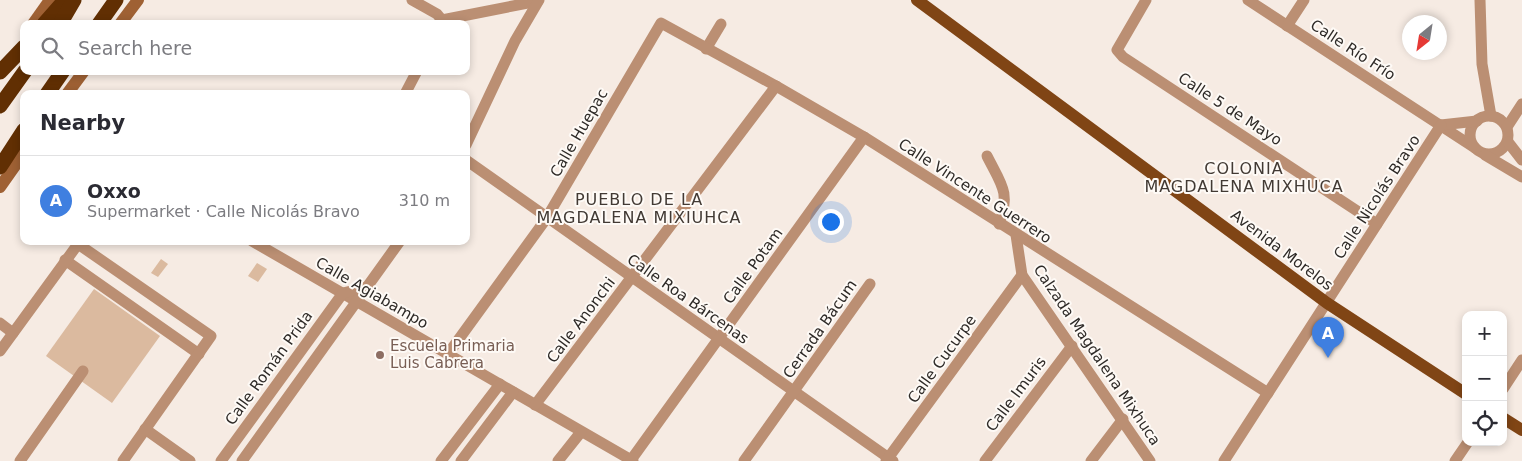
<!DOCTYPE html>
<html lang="en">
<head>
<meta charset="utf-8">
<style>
	body { margin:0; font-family:"DejaVu Sans",sans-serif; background:#f2f2f3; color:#2b2b33 }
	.controls { position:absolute; right:15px; bottom:15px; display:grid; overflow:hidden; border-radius:10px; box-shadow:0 2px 8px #0003 }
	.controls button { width:45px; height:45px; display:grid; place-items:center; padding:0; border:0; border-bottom:1px solid #e1e1e2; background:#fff; color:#2b2b33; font:25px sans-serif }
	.compass { position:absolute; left:1402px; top:15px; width:45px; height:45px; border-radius:50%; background:#fff; box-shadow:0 2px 8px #0003; rotate:210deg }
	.you { position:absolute; left:830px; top:221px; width:18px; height:18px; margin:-12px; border:4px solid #fff; border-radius:50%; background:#1a73e8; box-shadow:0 0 0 8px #1a73e833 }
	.badge { display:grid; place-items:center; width:32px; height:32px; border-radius:50%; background:#b45309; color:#fff; font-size:16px; font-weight:700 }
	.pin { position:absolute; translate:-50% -41px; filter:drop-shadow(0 1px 2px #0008) }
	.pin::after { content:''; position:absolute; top:26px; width:18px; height:15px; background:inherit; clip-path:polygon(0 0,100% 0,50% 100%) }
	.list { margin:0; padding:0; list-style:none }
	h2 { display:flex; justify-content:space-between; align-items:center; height:65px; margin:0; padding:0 20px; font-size:21px }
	h2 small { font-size:16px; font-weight:400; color:#7c7c81 }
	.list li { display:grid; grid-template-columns:32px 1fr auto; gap:15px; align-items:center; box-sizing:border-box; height:90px; padding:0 20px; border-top:1px solid #e1e1e2 }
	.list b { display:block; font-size:19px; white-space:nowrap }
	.list p { margin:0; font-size:16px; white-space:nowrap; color:#7c7c81 }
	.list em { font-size:16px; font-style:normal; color:#7c7c81 }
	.icon { flex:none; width:28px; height:28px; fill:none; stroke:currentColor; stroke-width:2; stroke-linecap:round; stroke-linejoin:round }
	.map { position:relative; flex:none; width:1522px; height:461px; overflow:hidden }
	.search { position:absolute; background:#fff; box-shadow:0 2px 8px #0003; left:20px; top:20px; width:450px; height:55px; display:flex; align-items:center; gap:12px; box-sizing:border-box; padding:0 18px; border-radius:10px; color:#7c7c81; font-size:19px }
	.panel { position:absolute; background:#fff; box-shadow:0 2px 8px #0003; left:20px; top:90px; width:450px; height:155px; border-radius:10px }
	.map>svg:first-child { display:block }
</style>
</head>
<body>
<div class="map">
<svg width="1522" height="461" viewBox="0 0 1522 461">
	<rect width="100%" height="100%" fill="#f6ebe3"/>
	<g fill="#dbba9f">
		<polygon points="161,259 168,264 158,277 151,273"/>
		<polygon points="257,263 267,269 258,282 248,276"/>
		<polygon points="94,289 160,336 112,403 46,356"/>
	</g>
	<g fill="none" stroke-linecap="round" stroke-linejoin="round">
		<g stroke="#bb8f73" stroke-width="11">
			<polyline points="412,0 437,14 442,20 538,1"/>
			<polyline points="1146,0 1117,50 1123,57 1377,224"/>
			<polyline points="1248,0 1475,148"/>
			<polyline points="1480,0 1482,64 1491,116"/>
			<polyline points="1287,26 1304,0"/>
			<polyline points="706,49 721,24"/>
			<polyline points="405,94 417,71"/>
			<circle cx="1489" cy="135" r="19"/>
			<polyline points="1441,125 1477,121"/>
			<polyline points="1507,127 1522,104"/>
			<polyline points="1508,142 1522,160"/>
			<polyline points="466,145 515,41 539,0"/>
			<polyline points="1485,155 1522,177"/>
			<path d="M987,156C1001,184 1011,192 999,224"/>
			<polyline points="466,160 893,461"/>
			<polyline points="1016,235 1022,275 1150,461"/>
			<polyline points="252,241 633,461"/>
			<polyline points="65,260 199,354"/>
			<polyline points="0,323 13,333"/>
			<polyline points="0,351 78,244 211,336 123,461"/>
			<polyline points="448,354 546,219 661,23 776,86 864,137 1268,393"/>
			<polyline points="1503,389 1522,360"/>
			<polyline points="535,405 776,86"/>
			<polyline points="145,429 190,461"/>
			<polyline points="631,460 864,137"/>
			<polyline points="20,461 83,371"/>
			<polyline points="221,461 343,293 367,287"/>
			<polyline points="242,461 400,241"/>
			<polyline points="441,461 500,384"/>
			<polyline points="461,461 513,392"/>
			<polyline points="558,461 581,432"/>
			<polyline points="744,461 870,284"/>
			<polyline points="886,461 1022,275"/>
			<polyline points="985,461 1072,346"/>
			<polyline points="1091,461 1123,419"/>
			<polyline points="1224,461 1441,125"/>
			<polyline points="1455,461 1468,442"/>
		</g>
		<g stroke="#9f6134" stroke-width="12">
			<polyline points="33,24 50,0"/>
			<polyline points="120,24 138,0"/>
			<polyline points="67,94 84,71"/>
			<polyline points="0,187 24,153"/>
		</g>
		<g stroke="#804515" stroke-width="12">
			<polyline points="917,0 1327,303 1466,394"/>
			<polyline points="1503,418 1522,430"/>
		</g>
		<g stroke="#612f03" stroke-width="15">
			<polyline points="44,24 65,0"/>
			<polyline points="60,24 74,0"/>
			<polyline points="99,24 116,0"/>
			<polyline points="0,72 24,47"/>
			<polyline points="47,94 63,71"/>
			<polyline points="0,106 25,71"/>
			<polyline points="0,167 24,130"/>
		</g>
	</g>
	<circle fill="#8d6e63" stroke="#fefaf6" stroke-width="2" cx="380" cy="355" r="5"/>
	<g text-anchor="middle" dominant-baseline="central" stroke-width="4" stroke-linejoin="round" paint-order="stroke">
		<g font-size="15" fill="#2e2a27" stroke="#fefaf6">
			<text transform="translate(1353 50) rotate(33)">Calle Río Frío</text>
			<text transform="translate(1230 109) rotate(33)">Calle 5 de Mayo</text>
			<text transform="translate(579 133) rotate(-60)">Calle Huepac</text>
			<text transform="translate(975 191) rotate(33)">Calle Vincente Guerrero</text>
			<text transform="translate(1377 197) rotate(-57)">Calle Nicolás Bravo</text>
			<text transform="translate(1282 250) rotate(37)">Avenida Morelos</text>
			<text transform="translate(753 266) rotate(-54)">Calle Potam</text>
			<text transform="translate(372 293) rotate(30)">Calle Agiabampo</text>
			<text transform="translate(688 299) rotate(35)">Calle Roa Bárcenas</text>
			<text transform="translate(581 320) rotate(-53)">Calle Anonchi</text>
			<text transform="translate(820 329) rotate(-55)">Cerrada Bácum</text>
			<text transform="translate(1097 355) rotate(56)">Calzada Magdalena Mixhuca</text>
			<text transform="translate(942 359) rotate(-54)">Calle Cucurpe</text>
			<text transform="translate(269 368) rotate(-54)">Calle Román Prida</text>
			<text transform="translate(1016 394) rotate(-53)">Calle Imuris</text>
		</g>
		<g font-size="15" fill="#785e54" stroke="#fefaf6" text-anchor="start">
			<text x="390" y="346">Escuela Primaria<tspan x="390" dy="17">Luis Cabrera</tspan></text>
		</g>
		<g font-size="16" letter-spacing="1" fill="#423a34" stroke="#fefaf6">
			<text x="1244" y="168">COLONIA<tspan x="1244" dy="18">MAGDALENA MIXHUCA</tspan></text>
			<text x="639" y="199">PUEBLO DE LA<tspan x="639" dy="18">MAGDALENA MIXIUHCA</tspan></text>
		</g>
	</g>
</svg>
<div class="controls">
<button>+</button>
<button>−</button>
<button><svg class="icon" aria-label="locate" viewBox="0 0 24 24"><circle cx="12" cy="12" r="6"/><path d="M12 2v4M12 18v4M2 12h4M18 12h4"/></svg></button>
</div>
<svg class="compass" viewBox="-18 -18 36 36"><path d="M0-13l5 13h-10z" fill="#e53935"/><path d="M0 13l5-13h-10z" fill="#7c7c81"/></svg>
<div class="you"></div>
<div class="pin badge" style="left:1328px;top:358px;background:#3f7fe0">A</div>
<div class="search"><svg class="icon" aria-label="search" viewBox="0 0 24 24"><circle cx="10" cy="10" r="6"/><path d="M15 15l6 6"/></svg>Search here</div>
<section class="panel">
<h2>Nearby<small></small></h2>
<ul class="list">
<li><span class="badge" style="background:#3f7fe0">A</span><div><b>Oxxo</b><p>Supermarket · Calle Nicolás Bravo</p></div><em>310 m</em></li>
</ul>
</section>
</div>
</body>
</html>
